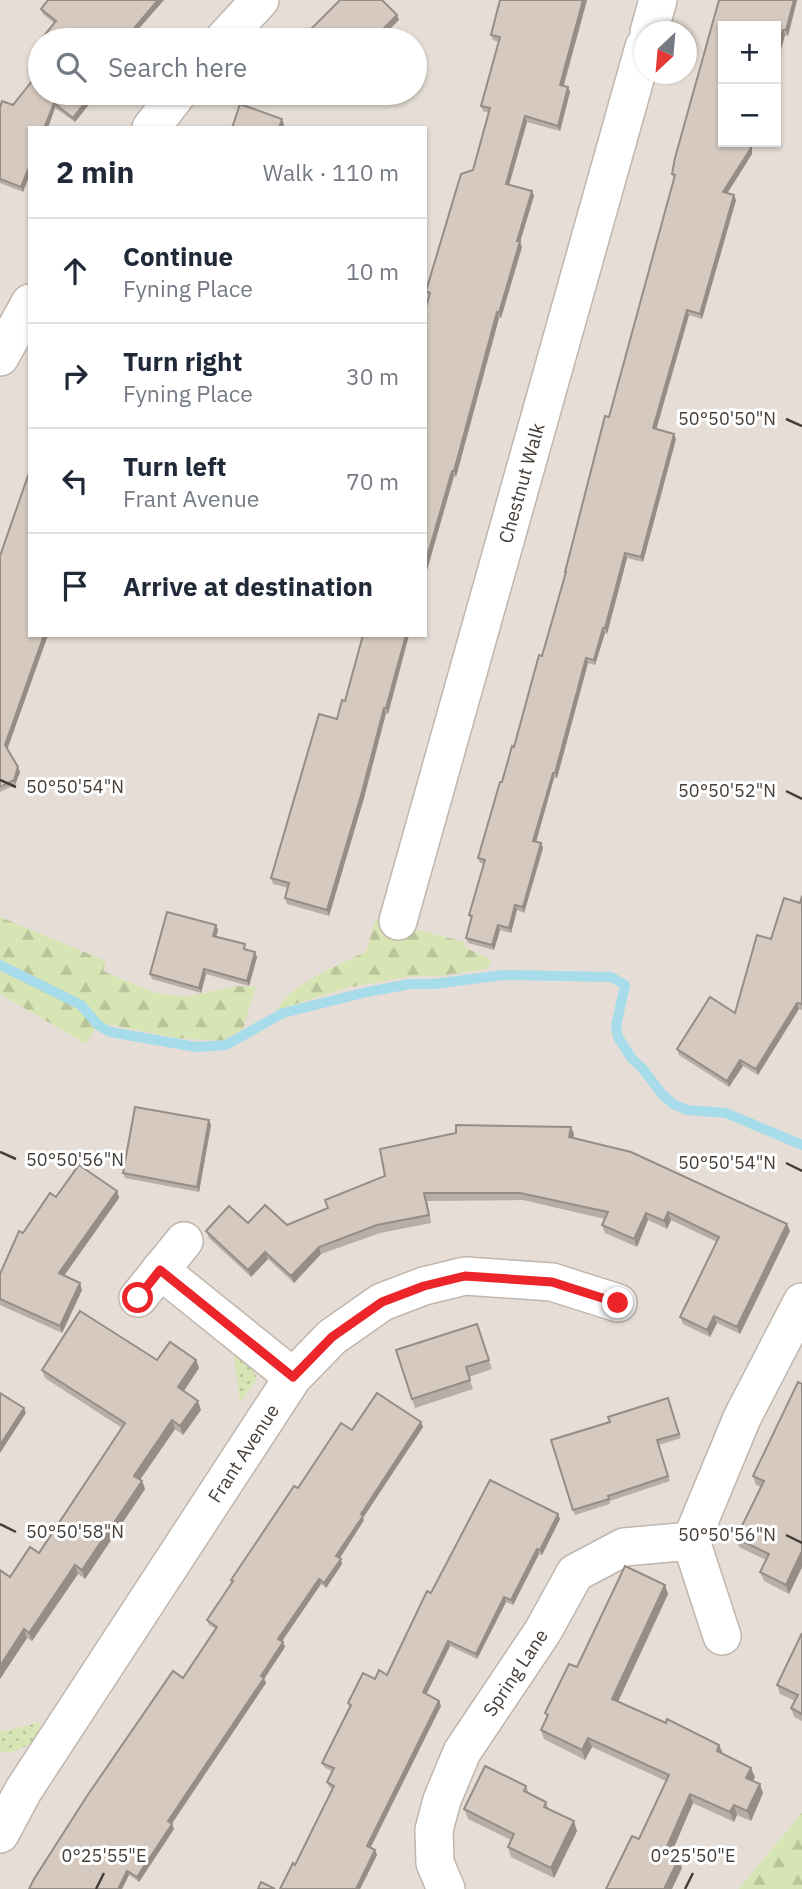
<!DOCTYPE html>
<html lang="en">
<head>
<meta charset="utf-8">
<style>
	body { margin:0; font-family:"IBM Plex Sans",sans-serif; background:#f6f6f7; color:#1f2937 }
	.controls { position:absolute; right:21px; top:21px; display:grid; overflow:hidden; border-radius:0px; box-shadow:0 2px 5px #0004 }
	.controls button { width:63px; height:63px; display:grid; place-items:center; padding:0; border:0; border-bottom:2px solid #e0e1e3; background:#fff; color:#1f2937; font:35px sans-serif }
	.compass { position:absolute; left:634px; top:21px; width:63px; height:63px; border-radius:50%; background:#fff; box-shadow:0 2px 5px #0004; rotate:206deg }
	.stop { position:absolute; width:21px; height:21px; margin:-16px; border:5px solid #ec252b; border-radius:50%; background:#fff }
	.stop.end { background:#ec252b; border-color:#fff; box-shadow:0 2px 7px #0008 }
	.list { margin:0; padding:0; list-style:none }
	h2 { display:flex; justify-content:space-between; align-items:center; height:91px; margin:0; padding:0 28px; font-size:30px }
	h2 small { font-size:23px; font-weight:400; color:#747a83 }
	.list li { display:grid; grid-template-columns:46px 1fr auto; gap:21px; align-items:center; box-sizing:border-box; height:105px; padding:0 28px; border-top:2px solid #e0e1e3 }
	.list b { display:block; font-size:26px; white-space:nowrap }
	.list p { margin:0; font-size:23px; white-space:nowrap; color:#747a83 }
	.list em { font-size:23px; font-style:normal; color:#747a83 }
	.icon { flex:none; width:38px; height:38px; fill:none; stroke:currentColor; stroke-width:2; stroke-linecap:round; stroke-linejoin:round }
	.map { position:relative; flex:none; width:802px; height:1889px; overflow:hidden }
	.search { position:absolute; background:#fff; box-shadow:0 2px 5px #0004; left:28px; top:28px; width:399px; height:77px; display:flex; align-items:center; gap:18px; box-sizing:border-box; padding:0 24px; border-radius:38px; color:#747a83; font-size:26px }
	.panel { position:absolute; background:#fff; box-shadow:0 2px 5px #0004; left:28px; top:126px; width:399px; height:511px; border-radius:0px }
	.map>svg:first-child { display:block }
</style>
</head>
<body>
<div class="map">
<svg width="802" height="1889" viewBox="0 0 802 1889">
	<defs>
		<pattern id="grass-dots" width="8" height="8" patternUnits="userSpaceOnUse" patternTransform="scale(1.75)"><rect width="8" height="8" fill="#d7e4b3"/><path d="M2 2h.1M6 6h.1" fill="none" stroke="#bac49b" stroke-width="1.8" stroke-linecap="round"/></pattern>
		<pattern id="forest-firs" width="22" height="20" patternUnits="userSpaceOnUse" patternTransform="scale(1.75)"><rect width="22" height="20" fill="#d7e4b3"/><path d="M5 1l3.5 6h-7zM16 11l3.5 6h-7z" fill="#bac49b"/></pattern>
	</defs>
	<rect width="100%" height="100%" fill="#f2ede7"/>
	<path fill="#e6ded6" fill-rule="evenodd" d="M0,0H802V1813L739,1889H0ZM723,26H776V142H723ZM644,32H686V74H644ZM40,40H415V93H40ZM30,128H425V635H30Z"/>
	<g fill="url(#grass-dots)">
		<polygon points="239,1348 250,1362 257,1379 240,1402 234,1356"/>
		<polygon points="41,1722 36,1742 9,1753 0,1752 0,1732"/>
	</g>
	<g fill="url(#forest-firs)">
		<polygon points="0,917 106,961 103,971 155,993 187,997 235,986 256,986 243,1029 221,1041 178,1038 106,1024 100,1021 86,1044 0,994"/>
		<path d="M376,919L464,942L466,948L492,960L487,969L440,976H413L346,988L277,1010C291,983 339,965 366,952Z"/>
		<polygon points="802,1813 802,1889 739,1889 740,1887"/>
	</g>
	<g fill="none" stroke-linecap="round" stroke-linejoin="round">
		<polyline stroke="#a7dceb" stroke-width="10" points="0,965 81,1005 98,1025 110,1032 196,1047 226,1045 283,1013 367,992 410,984 434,984 503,975 611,977 625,985 616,1026 618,1037 632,1059 642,1068 662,1094 673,1104 687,1110 726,1113 802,1145"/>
		<defs>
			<g id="street">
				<polyline points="649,32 658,0"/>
				<polyline points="223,40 260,0"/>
				<polyline points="151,128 178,93"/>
				<polyline points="0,357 30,303"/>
				<path id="s1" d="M398,921L644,47"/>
				<polyline points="160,1270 293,1377"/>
				<polyline points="138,1298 184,1241"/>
				<polyline points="691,1541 722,1636"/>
				<path id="s2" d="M0,1834L23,1791L293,1377L332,1337L382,1302L424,1286L465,1276L552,1282L618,1303"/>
				<path id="s3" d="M446,1889L435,1863L434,1830L442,1800L462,1752L543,1631L575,1573L624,1547L691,1541L742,1418L802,1302"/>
			</g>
		</defs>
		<use href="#street" stroke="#c0b6ae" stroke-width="40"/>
		<use href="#street" stroke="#fff" stroke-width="37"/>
	</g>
	<g fill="#b8aea5">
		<polygon points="587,0 564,86 568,87 570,92 560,131 527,122 509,185 532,191 534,196 520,242 522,247 501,318 499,318 456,477 454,476 425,577 429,297 426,291 473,170 489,113 483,111 481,106 499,42 493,40 491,35"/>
		<polygon points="719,0 797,0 788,36 785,35 776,68 776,26 723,26 752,154 727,193 736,200 702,319 689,315 656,429 676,439 643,562 627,558 607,634 605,633 595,665 588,663 557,778 554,778 536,841 541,843 543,848 524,913 517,910 511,933 500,930 494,950 468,943 466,938 471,921 469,915 484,864 480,863 478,858 514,747 566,574 565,572 609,417 674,179 672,174"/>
		<polygon points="41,9 129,40 44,40 43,37 54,23 43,14"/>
		<polygon points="40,93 98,93 75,122 55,108 23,192 0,183 0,108 13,105"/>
		<polygon points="0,556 48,635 7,749 20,772 15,785 0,792"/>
		<polygon points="363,635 409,635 388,714 386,713 364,798 329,916 287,904 285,898 288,888 273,884 271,878 345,701"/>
		<polygon points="802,896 802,1010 799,1009 758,1075 743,1066 729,1087 679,1055 677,1049 735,1013 771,939 800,903"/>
		<polygon points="216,925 218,930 216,936 247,949 257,957 249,986 206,974 201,993 152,979 150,974"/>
		<polygon points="211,1125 199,1192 125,1178 123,1173"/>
		<polygon points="571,1127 574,1134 573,1138 787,1224 790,1231 740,1334 717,1323 710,1337 683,1324 680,1317 717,1242 671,1220 667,1229 648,1220 637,1247 605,1233 602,1225 605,1219 523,1200 427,1201 431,1223 380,1233 321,1254 294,1283 268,1259 251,1277 209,1238 206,1231 248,1223 287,1225"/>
		<polygon points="117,1191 119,1198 64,1276 82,1290 62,1333 0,1305 0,1274 23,1233 56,1197"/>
		<polygon points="477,1324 492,1369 469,1377 473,1389 415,1408 396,1350"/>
		<polygon points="157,1360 196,1360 199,1368 184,1391 201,1410 183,1435 175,1429 140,1480 142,1481 145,1489 85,1579 78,1574 32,1641 27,1638 0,1679 0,1570 10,1577 39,1553 122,1428 45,1378 42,1370"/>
		<polygon points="802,1384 802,1567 789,1594 764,1581 760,1572 766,1560 739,1547 736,1538 761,1487 756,1485 753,1476"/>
		<polygon points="668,1398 681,1438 659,1445 670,1481 610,1501 610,1504 575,1515 551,1440 610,1422"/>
		<polygon points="423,1427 363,1518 364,1520 340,1558 342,1564 326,1588 321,1584 282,1641 285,1647 264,1679 266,1683 172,1824 174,1829 139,1882 129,1875 122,1889 29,1889 183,1678 216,1629 209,1625 207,1620 232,1583 231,1580 298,1488 352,1430"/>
		<polygon points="558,1514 560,1519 542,1555 539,1554 513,1605 506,1602 477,1659 450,1646 426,1694 439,1701 441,1706 370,1847 375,1850 377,1855 360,1889 280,1889 295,1865 332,1789 329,1787 327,1782 333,1772 324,1767 322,1763 350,1708 348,1703 375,1679 387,1675 431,1593"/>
		<polygon points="665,1585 668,1594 618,1702 719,1745 723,1754 755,1777 753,1781 763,1793 751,1821 737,1815 734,1822 693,1803 671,1854 682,1868 639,1839 666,1781 592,1747 585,1760 544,1739 541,1730 547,1717 545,1713 577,1667"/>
		<polygon points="802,1633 802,1721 794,1717 791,1708 795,1701 780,1694 777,1685"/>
		<polygon points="526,1786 529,1793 546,1802 549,1809 577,1831 554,1878 511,1857 508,1847 511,1840 468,1819 464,1809"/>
	</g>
	<g fill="#968d86">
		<polygon points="158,0 164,0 129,40 124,40"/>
		<polygon points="583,0 587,0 562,90 560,85"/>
		<polygon points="794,0 797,0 788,36 786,30"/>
		<polygon points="397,15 399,20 379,40 372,40"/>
		<polygon points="783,30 785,35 776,68 776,56"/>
		<polygon points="568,87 570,92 560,131 558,126"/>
		<polygon points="92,93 98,93 75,122 73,118"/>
		<polygon points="54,103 55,108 48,128 44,128"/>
		<polygon points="525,116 527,122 508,189 506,184"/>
		<polygon points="282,119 284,124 283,128 279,128"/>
		<polygon points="750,142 752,142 752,154 725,197 723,192"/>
		<polygon points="30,165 30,174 23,192 21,187"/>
		<polygon points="532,191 534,196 520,242 522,247 501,318 499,313 517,241"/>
		<polygon points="734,195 736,200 702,319 700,314"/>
		<polygon points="687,310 689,315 655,434 653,428"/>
		<polygon points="497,312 499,318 456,477 454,471"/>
		<polygon points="674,434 676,439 643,562 641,557"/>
		<polygon points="452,471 454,476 425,577 425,564"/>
		<polygon points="625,553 627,558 607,634 605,628"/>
		<polygon points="603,628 605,633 595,665 594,660"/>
		<polygon points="44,635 48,635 7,750 5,745"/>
		<polygon points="406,635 409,635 388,714 386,708"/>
		<polygon points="586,658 588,663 557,778 555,773"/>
		<polygon points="384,708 386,713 364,798 329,916 327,910"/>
		<polygon points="18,767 20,772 15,785 14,780"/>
		<polygon points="553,773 554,778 535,846 533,841"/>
		<polygon points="541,843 543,848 524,913 523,907"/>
		<polygon points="515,905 517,910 511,933 509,928"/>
		<polygon points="216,925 218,930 215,941 213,936"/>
		<polygon points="498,925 500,930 494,950 492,945"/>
		<polygon points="255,952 257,957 249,986 247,981"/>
		<polygon points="204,969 206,974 201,993 199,988"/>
		<polygon points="797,1003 799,1009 758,1075 756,1069"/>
		<polygon points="740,1060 743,1066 729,1087 727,1081"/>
		<polygon points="209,1120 211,1125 199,1192 197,1187"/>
		<polygon points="571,1127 574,1134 572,1145 569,1137"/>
		<polygon points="117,1191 119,1198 61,1280 59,1273"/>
		<polygon points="424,1193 427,1201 431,1223 429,1215"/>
		<polygon points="668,1212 671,1220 667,1229 664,1221"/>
		<polygon points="646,1213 648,1220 637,1247 634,1239"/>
		<polygon points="787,1224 790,1231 740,1334 737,1327"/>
		<polygon points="319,1247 321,1254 294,1283 291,1276"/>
		<polygon points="265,1252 268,1259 251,1277 248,1270"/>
		<polygon points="80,1283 82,1290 62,1333 60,1326"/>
		<polygon points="714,1316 717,1323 710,1337 707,1330"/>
		<polygon points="196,1360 199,1368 181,1395 178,1387"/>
		<polygon points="198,1401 201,1410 183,1435 180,1426"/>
		<polygon points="24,1408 26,1413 0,1453 0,1445"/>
		<polygon points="172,1420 175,1429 137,1484 134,1476"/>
		<polygon points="421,1422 423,1427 363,1518 364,1520 338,1561 336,1556 361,1514"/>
		<polygon points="142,1481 145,1489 85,1579 82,1570"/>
		<polygon points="558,1514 560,1519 542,1555 540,1550"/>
		<polygon points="537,1549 539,1554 513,1605 511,1600"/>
		<polygon points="802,1551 802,1567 789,1594 786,1585"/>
		<polygon points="341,1559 342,1564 326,1588 324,1583"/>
		<polygon points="75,1565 78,1574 32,1641 29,1633"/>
		<polygon points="319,1579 321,1584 280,1644 278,1639"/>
		<polygon points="665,1585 668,1594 615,1708 612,1699"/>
		<polygon points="504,1597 506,1602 477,1659 476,1654"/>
		<polygon points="24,1629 27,1638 0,1679 0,1666"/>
		<polygon points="448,1641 450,1646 425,1697 423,1692"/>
		<polygon points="283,1642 285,1647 264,1679 266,1683 170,1826 168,1821"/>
		<polygon points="439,1701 441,1706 369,1851 367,1846"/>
		<polygon points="588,1738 592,1747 585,1760 582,1750"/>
		<polygon points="719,1745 723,1754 717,1751"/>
		<polygon points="751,1768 755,1777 750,1788 746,1778"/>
		<polygon points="760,1784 763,1793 751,1821 747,1811"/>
		<polygon points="690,1794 693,1803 668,1861 665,1851"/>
		<polygon points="734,1805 737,1815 734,1822 730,1812"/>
		<polygon points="574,1821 577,1831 554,1878 551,1868"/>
		<polygon points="172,1824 174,1829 139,1882 137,1877"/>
		<polygon points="375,1850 377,1855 360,1889 356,1889"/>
		<polygon points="679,1858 682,1868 672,1889 664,1889"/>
		<polygon points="127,1871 129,1875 122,1889 118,1889"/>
	</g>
	<g fill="#d6cac0" stroke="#968d86" stroke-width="2">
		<polygon points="48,0 158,0 124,40 48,40 43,37 56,21 41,9"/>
		<polygon points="340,0 382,0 397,15 372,40 300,40"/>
		<polygon points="500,0 583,0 560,85 568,87 558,126 525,116 506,184 532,191 517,241 520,241 499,313 497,312 454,471 452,471 425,564 425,310 430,293 426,291 461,174 473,170 490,108 481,106 500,37 491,35"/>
		<polygon points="719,0 794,0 786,30 783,30 776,56 776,26 723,26 723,142 750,142 751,148 723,192 734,195 700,314 687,310 653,428 674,434 641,557 625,553 605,628 603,628 594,660 586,658 555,773 553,773 533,841 541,843 523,907 515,905 509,928 498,925 492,945 466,938 472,916 469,915 485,860 478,858 500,782 502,782 512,746 514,747 539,655 542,656 566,572 565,572 605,416 609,417 675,175 672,174 675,158"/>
		<polygon points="40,71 40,93 92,93 73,118 54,103 44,128 30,128 30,165 21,187 0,179 0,108 2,101 13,105"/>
		<polygon points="240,104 282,119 279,128 232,128"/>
		<polygon points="30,470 30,635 44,635 5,745 18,767 14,780 0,787 0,556"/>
		<polygon points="363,635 406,635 386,708 384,708 362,792 327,910 285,898 289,883 271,878 319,714 337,719 342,700 345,701"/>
		<polygon points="802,896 802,1004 797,1003 756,1069 740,1060 727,1081 677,1049 710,997 735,1013 757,935 771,939 784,898 800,903"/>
		<polygon points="167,912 216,925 213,936 245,944 244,949 255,952 247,981 204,969 199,988 150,974"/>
		<polygon points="135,1107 209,1120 197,1187 123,1173"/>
		<polygon points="456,1125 571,1127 569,1137 631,1152 787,1224 737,1327 714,1316 707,1330 680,1317 719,1237 668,1212 664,1221 646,1213 634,1239 602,1225 608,1212 520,1193 424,1193 429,1215 377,1225 319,1247 291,1276 265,1252 248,1270 206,1231 229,1206 248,1223 265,1205 287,1225 328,1208 325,1200 385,1176 380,1149 456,1133"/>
		<polygon points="79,1165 117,1191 59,1273 80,1283 60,1326 0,1299 0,1274 19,1231 23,1233 50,1193 56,1197"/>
		<polygon points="80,1311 157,1360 170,1342 196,1360 178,1387 198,1401 180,1426 172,1420 134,1476 142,1481 82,1570 75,1565 29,1633 24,1629 0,1666 0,1570 10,1577 30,1547 39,1553 125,1423 42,1370"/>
		<polygon points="477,1324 489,1360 466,1367 470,1380 412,1399 396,1350"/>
		<polygon points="798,1382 802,1384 802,1551 786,1585 760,1572 769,1554 736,1538 764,1481 753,1476"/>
		<polygon points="0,1393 24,1408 0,1445"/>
		<polygon points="377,1393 421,1422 361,1514 363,1516 336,1556 341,1559 324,1583 319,1579 278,1639 283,1642 261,1676 264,1678 168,1821 172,1824 137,1877 127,1871 118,1889 29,1889 34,1879 87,1796 173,1671 183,1678 217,1627 207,1620 233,1581 231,1580 294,1486 298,1488 341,1423 352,1430"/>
		<polygon points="668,1398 679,1434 657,1440 668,1476 608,1496 609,1499 573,1510 551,1440 610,1422 608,1417"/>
		<polygon points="490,1480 558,1514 540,1550 537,1549 511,1600 504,1597 476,1654 448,1641 423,1692 439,1701 367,1846 375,1850 356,1889 280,1889 293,1863 295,1865 334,1786 327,1782 334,1768 322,1763 351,1705 348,1703 363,1673 375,1679 379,1670 387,1675 427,1591 431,1593"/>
		<polygon points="625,1566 665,1585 612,1699 666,1723 667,1719 719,1745 717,1751 751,1768 746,1778 760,1784 747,1811 734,1805 730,1812 690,1794 665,1851 679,1858 664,1889 606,1889 632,1836 639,1839 669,1775 588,1738 582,1750 541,1730 548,1715 545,1713 569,1664 577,1667"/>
		<polygon points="802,1633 802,1714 791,1708 798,1695 777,1685"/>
		<polygon points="485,1766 526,1786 524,1791 546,1802 544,1807 574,1821 551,1868 508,1847 514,1834 464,1809"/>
		<polygon points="261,1882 275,1889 258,1889"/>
	</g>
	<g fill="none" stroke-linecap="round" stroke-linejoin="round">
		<polyline stroke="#ec252b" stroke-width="9" points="138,1298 160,1270 293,1377 332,1337 382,1302 424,1286 465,1276 552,1282 618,1303"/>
	</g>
	<path fill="none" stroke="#453d37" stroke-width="2.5" d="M786,419L802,426M0,780L16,787M786,791L802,799M0,1152L16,1159M786,1163L802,1171M0,1524L16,1532M786,1535L802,1543M96,1889L104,1873M685,1889L693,1873"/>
	<g text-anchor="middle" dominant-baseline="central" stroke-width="6" stroke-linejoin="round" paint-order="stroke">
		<g font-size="19" fill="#453d37" stroke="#fff">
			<text stroke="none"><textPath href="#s1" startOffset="455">Chestnut Walk</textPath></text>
			<text stroke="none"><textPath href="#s2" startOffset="452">Frant Avenue</textPath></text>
			<text stroke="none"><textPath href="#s3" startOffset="240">Spring Lane</textPath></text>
		</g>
	</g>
	<g font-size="18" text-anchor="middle" fill="#453d37" stroke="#fff" stroke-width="6" stroke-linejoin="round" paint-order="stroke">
		<text x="727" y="425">50°50'50"N</text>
		<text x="75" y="793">50°50'54"N</text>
		<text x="727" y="797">50°50'52"N</text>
		<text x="75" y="1166">50°50'56"N</text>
		<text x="727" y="1169">50°50'54"N</text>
		<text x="75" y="1538">50°50'58"N</text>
		<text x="727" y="1541">50°50'56"N</text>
		<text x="104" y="1862">0°25'55"E</text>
		<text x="693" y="1862">0°25'50"E</text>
	</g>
</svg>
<div class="controls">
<button>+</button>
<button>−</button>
</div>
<svg class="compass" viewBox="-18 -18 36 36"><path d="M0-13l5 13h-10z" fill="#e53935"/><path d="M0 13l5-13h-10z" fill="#747a83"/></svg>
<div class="stop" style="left:138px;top:1298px"></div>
<div class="stop end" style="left:618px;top:1303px"></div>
<div class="search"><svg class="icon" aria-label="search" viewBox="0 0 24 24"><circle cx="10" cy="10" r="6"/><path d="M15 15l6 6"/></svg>Search here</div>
<section class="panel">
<h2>2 min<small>Walk · 110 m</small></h2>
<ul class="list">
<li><svg class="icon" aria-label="ahead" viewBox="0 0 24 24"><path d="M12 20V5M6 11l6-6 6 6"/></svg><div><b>Continue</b><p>Fyning Place</p></div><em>10 m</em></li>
<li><svg class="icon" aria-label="right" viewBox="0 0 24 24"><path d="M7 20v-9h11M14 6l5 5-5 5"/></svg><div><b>Turn right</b><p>Fyning Place</p></div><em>30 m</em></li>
<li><svg class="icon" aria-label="left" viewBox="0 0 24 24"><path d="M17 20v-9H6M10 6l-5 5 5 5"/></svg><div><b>Turn left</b><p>Frant Avenue</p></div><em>70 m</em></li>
<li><svg class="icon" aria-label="arrive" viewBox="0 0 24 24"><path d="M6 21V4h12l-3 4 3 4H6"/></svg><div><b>Arrive at destination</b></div></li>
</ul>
</section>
</div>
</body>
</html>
